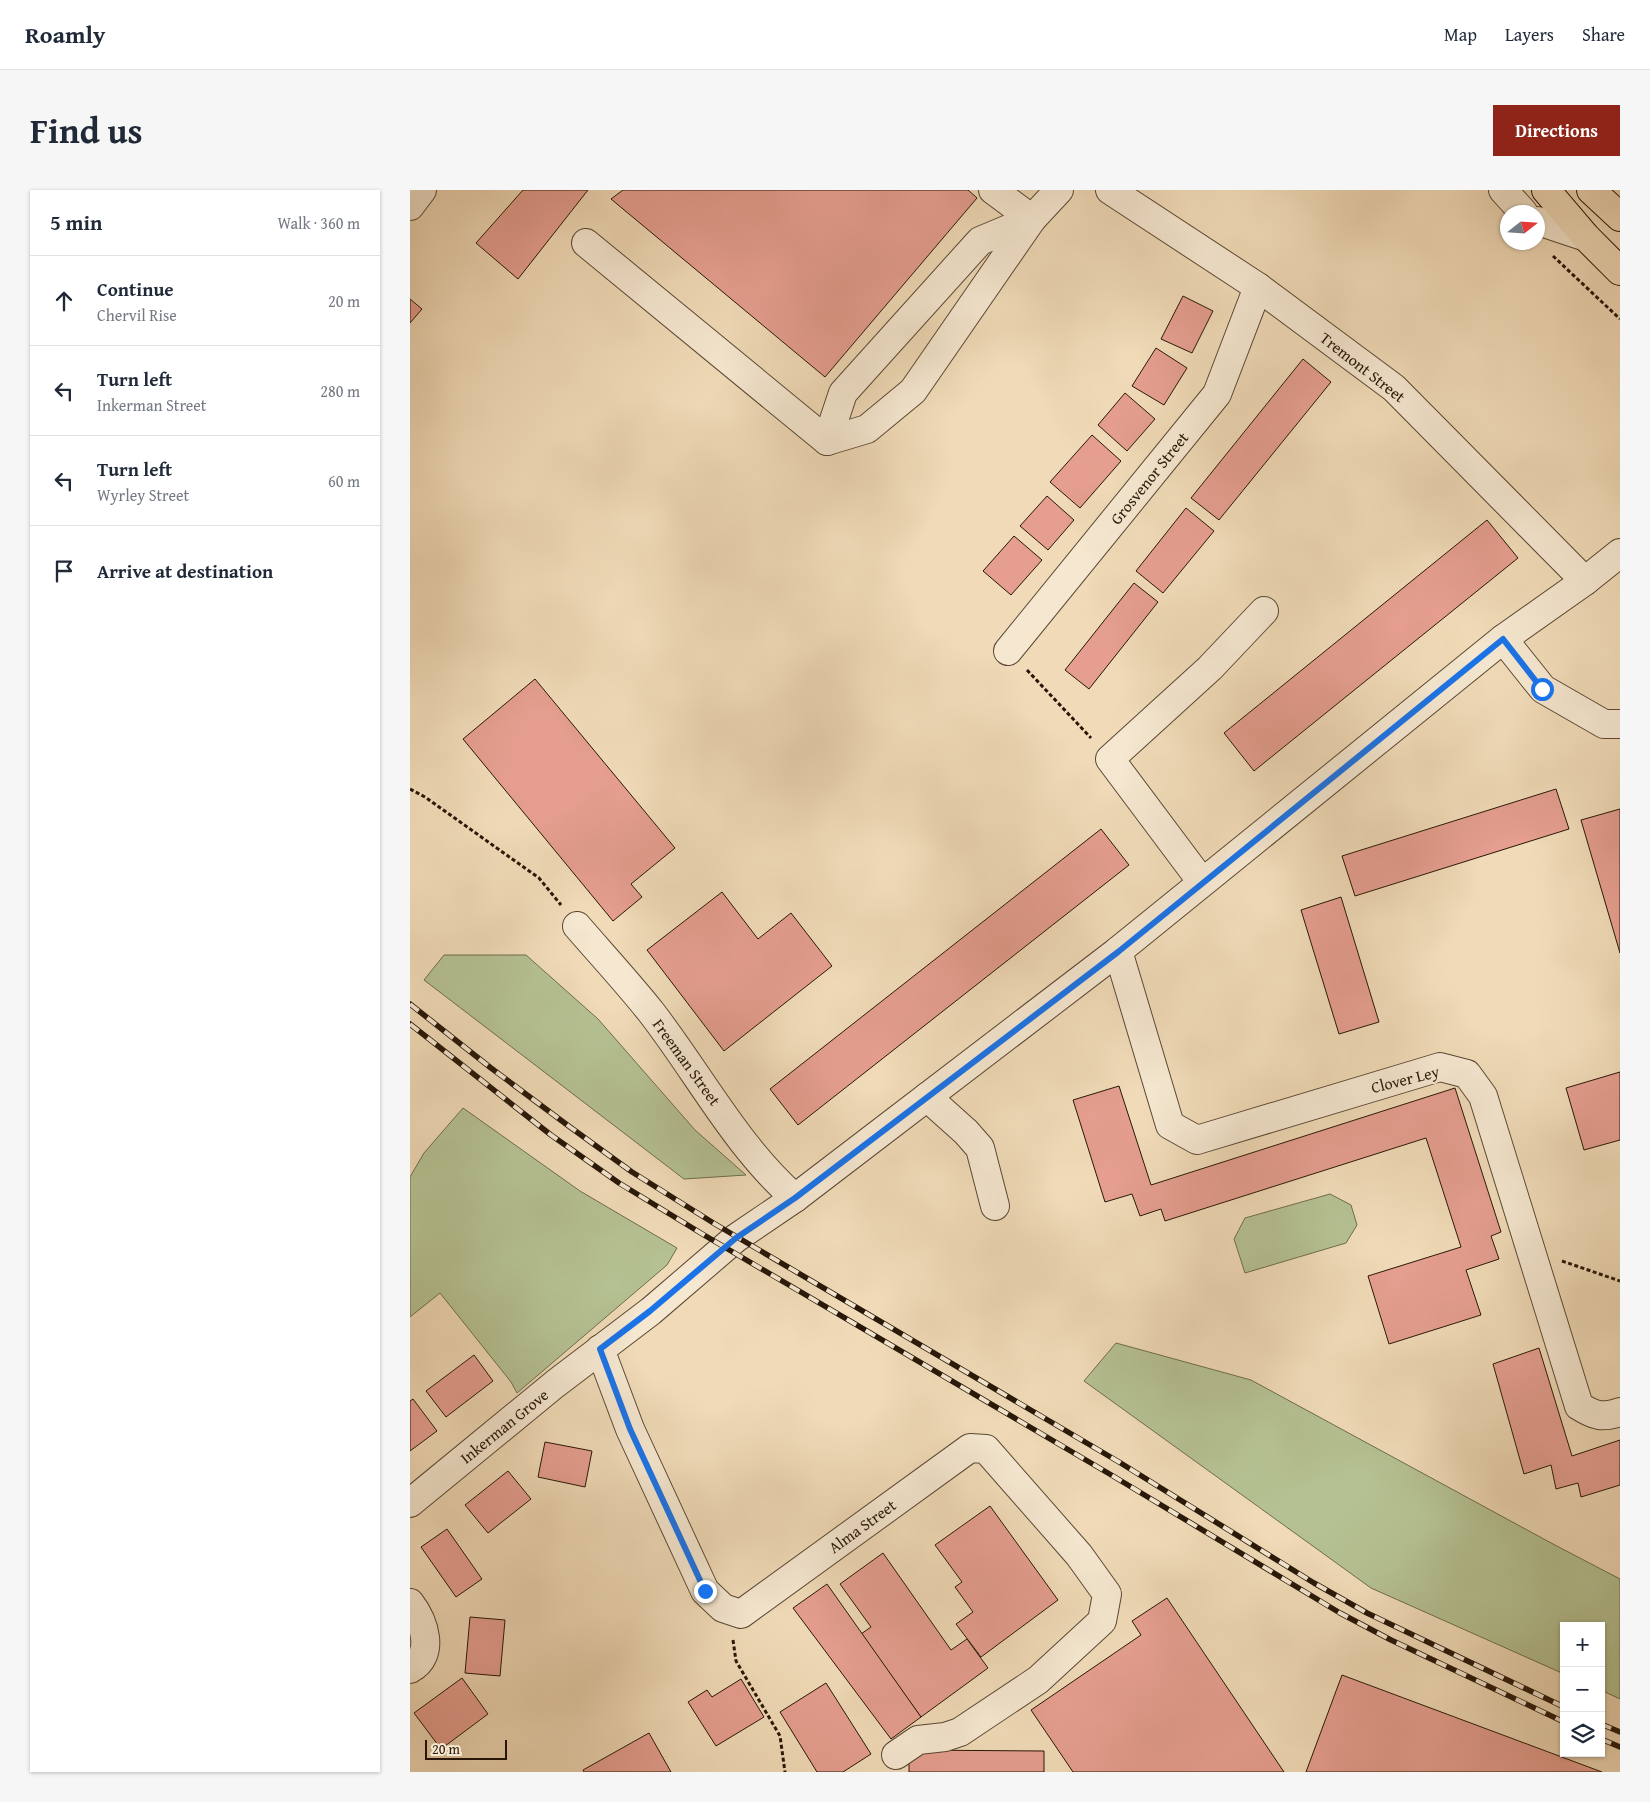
<!DOCTYPE html>
<html lang="en">
<head>
<meta charset="utf-8">
<style>
	body { margin:0; font-family:"Gentium Book Plus",serif; background:#f6f6f7; color:#1f2937 }
	.controls { position:absolute; right:15px; bottom:15px; display:grid; overflow:hidden; border-radius:0px; box-shadow:0 1px 4px #0004 }
	.controls button { width:45px; height:45px; display:grid; place-items:center; padding:0; border:0; border-bottom:1px solid #e0e1e3; background:#fff; color:#1f2937; font:25px sans-serif }
	.compass { position:absolute; left:1090px; top:15px; width:45px; height:45px; border-radius:50%; background:#fff; box-shadow:0 1px 4px #0004; rotate:73deg }
	.scale { position:absolute; left:15px; bottom:12px; width:82px; box-sizing:border-box; padding-left:5px; border:2px solid #281708; border-top:0; font-size:14px; line-height:18px; white-space:nowrap; color:#281708; -webkit-text-stroke:4px #f5e7d0; paint-order:stroke }
	.stop { position:absolute; width:15px; height:15px; margin:-11px; border:4px solid #1a73e8; border-radius:50%; background:#fff }
	.stop.end { background:#1a73e8; border-color:#fff; box-shadow:0 1px 5px #0008 }
	.list { margin:0; padding:0; list-style:none }
	h2 { display:flex; justify-content:space-between; align-items:center; height:65px; margin:0; padding:0 20px; font-size:21px }
	h2 small { font-size:16px; font-weight:400; color:#747a83 }
	.list li { display:grid; grid-template-columns:32px 1fr auto; gap:15px; align-items:center; box-sizing:border-box; height:90px; padding:0 20px; border-top:1px solid #e0e1e3 }
	.list b { display:block; font-size:19px; white-space:nowrap }
	.list p { margin:0; font-size:16px; white-space:nowrap; color:#747a83 }
	.list em { font-size:16px; font-style:normal; color:#747a83 }
	.icon { flex:none; width:28px; height:28px; fill:none; stroke:currentColor; stroke-width:2; stroke-linecap:round; stroke-linejoin:round }
	.map { position:relative; flex:none; width:1210px; height:1582px; overflow:hidden; border-radius:0px }
	header { display:flex; align-items:center; gap:30px; box-sizing:border-box; height:70px; padding:0 25px; background:#fff; border-bottom:1px solid #e0e1e3 }
	header strong { font-size:24px }
	nav { display:flex; gap:28px; margin-inline-start:auto; font-size:18px }
	.intro { display:flex; align-items:center; justify-content:space-between; box-sizing:border-box; height:120px; padding:0 30px }
	h1 { margin:0; font-size:35px }
	.button { padding:12px 22px; border-radius:0px; background:#8f2418; color:#fff; font-size:18px; font-weight:700 }
	main { display:flex; gap:30px; padding:0 30px }
	aside { flex:1; background:#fff; border-radius:0px; box-shadow:0 1px 4px #0004 }
	.map>svg:first-child { display:block }
</style>
</head>
<body>
<header>
<strong>Roamly</strong>
<nav><a>Map</a><a>Layers</a><a>Share</a></nav>
</header>
<div class="intro"><h1>Find us</h1><a class="button">Directions</a></div>
<main>
<aside>
<h2>5 min<small>Walk · 360 m</small></h2>
<ul class="list">
<li><svg class="icon" aria-label="ahead" viewBox="0 0 24 24"><path d="M12 20V5M6 11l6-6 6 6"/></svg><div><b>Continue</b><p>Chervil Rise</p></div><em>20 m</em></li>
<li><svg class="icon" aria-label="left" viewBox="0 0 24 24"><path d="M17 20v-9H6M10 6l-5 5 5 5"/></svg><div><b>Turn left</b><p>Inkerman Street</p></div><em>280 m</em></li>
<li><svg class="icon" aria-label="left" viewBox="0 0 24 24"><path d="M17 20v-9H6M10 6l-5 5 5 5"/></svg><div><b>Turn left</b><p>Wyrley Street</p></div><em>60 m</em></li>
<li><svg class="icon" aria-label="arrive" viewBox="0 0 24 24"><path d="M6 21V4h12l-3 4 3 4H6"/></svg><div><b>Arrive at destination</b></div></li>
</ul>
</aside>
<div class="map">
<svg width="1210" height="1582" viewBox="0 0 1210 1582">
	<rect width="100%" height="100%" fill="#f0dab7"/>
	<filter id="stains"><feTurbulence type="fractalNoise" baseFrequency=".004" numOctaves="4"/><feColorMatrix values="0 0 0 0 .2 0 0 0 0 .09 0 0 0 0 .02 0 0 0 .5 -.17"/></filter>
	<radialGradient id="worn" r=".72"><stop offset=".6" stop-color="#630" stop-opacity="0"/><stop offset="1" stop-color="#630" stop-opacity=".3"/></radialGradient>
	<g fill="#b5c192" stroke="#6e6c4d">
		<polygon points="34,765 116,765 188,829 285,940 336,985 274,989 14,790"/>
		<polygon points="53,918 170,1001 267,1058 257,1075 107,1203 101,1192 30,1103 0,1127 0,987 14,963"/>
		<polygon points="920,1004 941,1015 947,1035 936,1053 835,1083 824,1049 835,1028"/>
		<polygon points="706,1153 841,1190 1143,1354 1210,1389 1210,1509 1191,1500 1191,1436 1154,1436 1154,1484 961,1398 674,1191"/>
	</g>
	<g fill="#e59e8f" stroke="#281708">
		<polygon points="113,0 178,0 108,89 66,53"/>
		<polygon points="213,0 558,0 567,8 415,187 201,9"/>
		<polygon points="773,106 803,121 782,163 751,149"/>
		<polygon points="0,109 12,119 0,133"/>
		<polygon points="746,158 777,178 754,215 722,196"/>
		<polygon points="893,169 921,192 809,330 781,308"/>
		<polygon points="715,203 745,229 717,261 688,235"/>
		<polygon points="682,245 711,271 670,318 640,292"/>
		<polygon points="637,306 664,330 638,360 610,336"/>
		<polygon points="776,318 804,341 753,403 726,381"/>
		<polygon points="1077,330 1108,368 844,581 814,543"/>
		<polygon points="604,346 632,370 601,405 573,381"/>
		<polygon points="724,393 748,412 679,499 655,480"/>
		<polygon points="125,489 265,658 221,694 232,707 203,731 53,549"/>
		<polygon points="1146,599 1159,639 945,706 932,666"/>
		<polygon points="1210,619 1210,763 1171,630"/>
		<polygon points="691,639 719,675 388,935 360,899"/>
		<polygon points="312,702 348,749 381,723 422,776 314,861 237,760"/>
		<polygon points="931,707 969,832 929,844 891,720"/>
		<polygon points="1210,882 1210,950 1174,960 1156,898"/>
		<polygon points="709,896 741,995 1045,898 1091,1042 1081,1046 1089,1069 1056,1080 1071,1125 979,1154 958,1086 1051,1057 1016,948 755,1031 751,1019 730,1026 722,1004 695,1012 663,910"/>
		<polygon points="1129,1158 1162,1266 1210,1250 1210,1295 1171,1307 1168,1293 1146,1299 1141,1275 1114,1284 1083,1174"/>
		<polygon points="64,1165 83,1191 36,1227 16,1201"/>
		<polygon points="3,1209 27,1241 0,1261 0,1211"/>
		<polygon points="135,1252 182,1261 175,1297 128,1287"/>
		<polygon points="98,1281 121,1309 78,1343 55,1315"/>
		<polygon points="580,1316 648,1410 571,1467 546,1434 563,1422 545,1397 552,1392 525,1355"/>
		<polygon points="37,1339 72,1389 46,1407 11,1357"/>
		<polygon points="473,1363 541,1460 557,1449 578,1478 511,1527 451,1444 461,1437 430,1394"/>
		<polygon points="417,1394 511,1527 481,1549 383,1418"/>
		<polygon points="757,1408 874,1582 663,1582 621,1520 731,1445 722,1431"/>
		<polygon points="60,1427 95,1430 90,1486 55,1483"/>
		<polygon points="932,1485 1192,1582 896,1582"/>
		<polygon points="52,1488 78,1524 31,1559 4,1523"/>
		<polygon points="331,1489 354,1527 306,1556 278,1512 297,1500 302,1507"/>
		<polygon points="416,1493 461,1564 433,1582 407,1582 370,1522"/>
		<polygon points="239,1543 261,1582 174,1582 173,1580"/>
		<polygon points="499,1560 634,1561 634,1582 499,1582"/>
	</g>
	<g fill="none" stroke-linecap="round" stroke-linejoin="round">
		<defs>
			<g id="minor">
				<polyline points="583,0 622,29"/>
				<polyline points="700,0 848,97 984,198 1175,391"/>
				<polyline points="1093,0 1113,22"/>
				<polyline points="0,16 12,0"/>
				<polyline points="1128,31 1176,47"/>
				<polyline points="176,53 417,251 457,239 503,201 622,29 649,0"/>
				<polyline points="417,251 433,203 570,51 622,29"/>
				<polyline points="1093,449 1133,499 1194,534 1210,534"/>
				<polyline points="598,461 807,204 848,97"/>
				<polyline points="792,692 700,569 800,478 854,421"/>
				<path d="M167,736C192,765 218,793 241,822C289,884 326,956 385,1008"/>
				<path d="M708,761L760,935L787,950L1030,877L1057,884L1073,906L1169,1216C1185,1226 1192,1228 1210,1222"/>
				<polyline points="517,907 556,942 570,958 585,1016"/>
				<polyline points="190,1159 220,1239 295,1401 313,1418 331,1424 560,1258 576,1259 669,1365 697,1404 692,1431 628,1490 550,1542 535,1547 508,1550 486,1565"/>
				<polyline points="0,1313 145,1194 241,1121 326,1048 385,1008 708,761 1093,449 1175,391 1210,363"/>
				<path d="M0,1413C14,1431 26,1465 0,1479"/>
			</g>
			<g id="major">
				<polyline points="1136,0 1176,47 1210,81"/>
				<polyline points="1181,0 1210,27"/>
			</g>
		</defs>
		<use href="#minor" stroke="#5a4834" stroke-width="30"/>
		<use href="#major" stroke="#281708" stroke-width="30"/>
		<g stroke="#281708" stroke-width="3" stroke-dasharray="4 2.5" stroke-linecap="butt">
			<polyline points="1143,66 1210,129"/>
			<polyline points="617,480 681,548"/>
			<polyline points="0,599 15,607 129,688 151,715"/>
			<polyline points="1152,1071 1210,1091"/>
			<polyline points="323,1450 326,1471 370,1546 375,1582"/>
		</g>
		<use href="#minor" stroke="#f5e7d0" stroke-width="28"/>
		<use href="#major" stroke="#f0dab7" stroke-width="28"/>
		<defs>
			<g id="rail">
				<polyline points="0,814 81,878 160,937 222,982 305,1034 709,1272 904,1393 957,1423 1154,1517"/>
				<polyline points="0,834 141,945 209,993 294,1045 703,1286 930,1423 981,1450 1154,1532"/>
				<polyline points="1191,1534 1210,1542"/>
				<polyline points="1191,1549 1210,1557"/>
			</g>
		</defs>
		<use href="#rail" stroke="#281708" stroke-width="5.5"/>
		<use href="#rail" stroke="#f5e7d0" stroke-width="4" stroke-dasharray="11" stroke-linecap="butt"/>
	</g>
	<g fill="none" stroke-linecap="round" stroke-linejoin="round">
		<polyline stroke="#1a73e8" stroke-width="6" points="295,1401 220,1239 190,1159 240,1121 326,1048 385,1008 708,762 1093,449 1132,499"/>
	</g>
	<g text-anchor="middle" dominant-baseline="central" stroke-width="4.5" stroke-linejoin="round" paint-order="stroke">
		<g font-size="16" fill="#281708" stroke="#f5e7d0">
			<text transform="translate(953 177) rotate(38)">Tremont Street</text>
			<text transform="translate(739 288) rotate(-51)">Grosvenor Street</text>
			<text transform="translate(277 872) rotate(54)">Freeman Street</text>
			<text transform="translate(995 889) rotate(-14)">Clover Ley</text>
			<text transform="translate(94 1236) rotate(-39)">Inkerman Grove</text>
			<text transform="translate(452 1336) rotate(-36)">Alma Street</text>
		</g>
	</g>
	<rect width="100%" height="100%" filter="url(#stains)"/>
	<rect width="100%" height="100%" fill="url(#worn)"/>
</svg>
<div class="controls">
<button>+</button>
<button>−</button>
<button><svg class="icon" aria-label="layers" viewBox="0 0 24 24"><path d="M12 4l9 5-9 5-9-5zM3 14l9 5 9-5"/></svg></button>
</div>
<svg class="compass" viewBox="-18 -18 36 36"><path d="M0-13l5 13h-10z" fill="#e53935"/><path d="M0 13l5-13h-10z" fill="#747a83"/></svg>
<div class="scale">20 m</div>
<div class="stop" style="left:1132px;top:499px"></div>
<div class="stop end" style="left:295px;top:1401px"></div>
</div>
</main>
</body>
</html>
